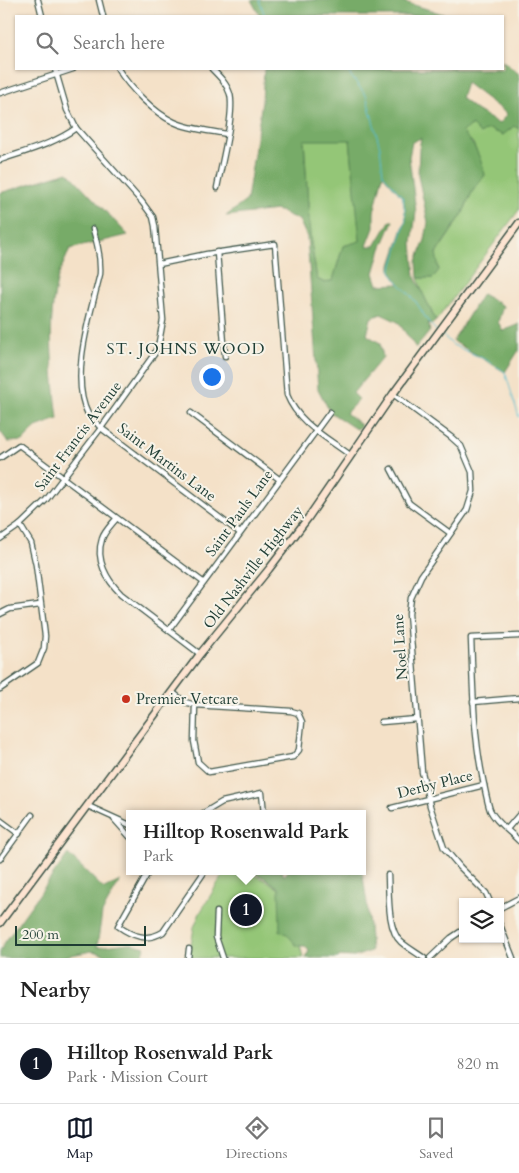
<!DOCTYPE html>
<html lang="en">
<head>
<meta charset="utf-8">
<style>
	body { margin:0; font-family:Cardo,serif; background:#f2f2f2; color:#222 }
	.controls { position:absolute; right:15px; bottom:15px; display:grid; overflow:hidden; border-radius:0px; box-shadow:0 1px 4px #0004 }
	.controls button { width:45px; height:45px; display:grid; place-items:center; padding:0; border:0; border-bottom:1px solid #e0e0e0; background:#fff; color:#222; font:25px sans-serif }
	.scale { position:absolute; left:15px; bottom:12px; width:131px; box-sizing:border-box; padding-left:5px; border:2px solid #1f3d34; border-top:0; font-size:14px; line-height:18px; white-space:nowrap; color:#1f3d34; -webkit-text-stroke:4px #f7f3e8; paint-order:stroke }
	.you { position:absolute; left:211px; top:376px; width:18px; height:18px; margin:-12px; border:4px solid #fff; border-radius:50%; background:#1a73e8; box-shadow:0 0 0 8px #1a73e833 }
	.badge { display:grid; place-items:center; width:32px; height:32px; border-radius:50%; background:#111827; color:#fff; font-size:16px; font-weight:700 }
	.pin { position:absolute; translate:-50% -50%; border:2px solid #fff; box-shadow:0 1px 5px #0006 }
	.popup { position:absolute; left:126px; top:810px; width:240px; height:65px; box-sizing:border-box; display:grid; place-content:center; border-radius:0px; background:#fff; filter:drop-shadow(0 1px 4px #0005); font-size:16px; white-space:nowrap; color:#767676 }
	.popup b { font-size:19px; color:#222 }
	.popup::after { content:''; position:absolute; left:50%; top:100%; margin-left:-10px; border:10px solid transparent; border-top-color:#fff }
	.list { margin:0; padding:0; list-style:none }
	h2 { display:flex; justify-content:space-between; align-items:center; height:65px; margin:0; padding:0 20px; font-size:21px }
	h2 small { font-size:16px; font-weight:400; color:#767676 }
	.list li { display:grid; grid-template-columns:32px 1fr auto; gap:15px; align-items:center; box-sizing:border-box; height:80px; padding:0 20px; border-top:1px solid #e0e0e0 }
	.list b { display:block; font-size:19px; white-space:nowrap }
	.list p { margin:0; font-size:16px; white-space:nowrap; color:#767676 }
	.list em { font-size:16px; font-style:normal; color:#767676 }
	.icon { flex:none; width:28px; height:28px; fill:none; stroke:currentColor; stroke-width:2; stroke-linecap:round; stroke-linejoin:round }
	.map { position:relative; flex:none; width:519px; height:958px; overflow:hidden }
	.search { position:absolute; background:#fff; box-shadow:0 1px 4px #0004; left:15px; right:15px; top:15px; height:55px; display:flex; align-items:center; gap:12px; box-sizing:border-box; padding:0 18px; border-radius:0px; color:#767676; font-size:19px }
	.sheet { height:145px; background:#fff }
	nav { display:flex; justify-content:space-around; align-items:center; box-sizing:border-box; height:70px; border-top:1px solid #e0e0e0; background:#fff; font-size:14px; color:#767676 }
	nav a { display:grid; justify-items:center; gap:2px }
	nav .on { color:#111827 }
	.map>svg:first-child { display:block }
</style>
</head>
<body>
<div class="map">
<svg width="519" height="958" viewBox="0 0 519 958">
	<rect width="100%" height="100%" fill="#f7f3e8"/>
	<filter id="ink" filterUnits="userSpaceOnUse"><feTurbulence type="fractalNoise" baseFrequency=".02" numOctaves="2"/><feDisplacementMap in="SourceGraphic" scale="10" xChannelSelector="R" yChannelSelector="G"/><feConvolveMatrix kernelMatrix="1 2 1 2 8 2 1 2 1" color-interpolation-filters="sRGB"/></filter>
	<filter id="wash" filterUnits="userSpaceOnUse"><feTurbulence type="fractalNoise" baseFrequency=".0096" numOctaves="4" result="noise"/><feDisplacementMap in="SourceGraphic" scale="20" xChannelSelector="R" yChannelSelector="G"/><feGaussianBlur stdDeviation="1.12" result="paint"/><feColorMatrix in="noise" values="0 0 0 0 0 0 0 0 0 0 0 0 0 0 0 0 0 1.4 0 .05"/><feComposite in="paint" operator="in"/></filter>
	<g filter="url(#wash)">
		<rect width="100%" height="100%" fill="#f4e1c8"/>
		<g fill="#94c677" stroke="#5a8256">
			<polygon points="473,125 489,129 514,126 519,129 519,210 436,321 423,294 418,278 433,278 436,254 462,215 472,192 485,175 473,143 462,132"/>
			<polygon points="304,139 350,139 361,241 343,246 333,280 325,283 317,279 310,237"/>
			<polygon points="225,871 246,871 269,882 279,889 299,940 303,958 189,958 194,927 200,913"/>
		</g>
		<g fill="#77ab68" stroke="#4b744e" fill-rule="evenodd">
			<polygon points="251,0 398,0 443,14 446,16 260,16"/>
			<path d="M503,61L519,74V129L514,126L503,135L489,129L480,134L472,125L462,132C476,146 480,156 485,175L472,192L462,215L436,253L439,270L433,278H418L417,261L425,240L428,222L418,176L419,149L421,138L412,142L409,157L416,212L412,243L415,277L436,321L431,325L428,322L430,331L416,348L398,322L381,314L371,318L367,335L380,343L383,357L353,393L359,399L346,413L361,425L358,429L354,428L330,412L318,389L307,237L299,220L277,210L226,216L247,200L262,101L264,69H503ZM466,83L507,114L499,124L476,110L461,98ZM304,140H350L360,241L343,246L333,280L325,283L317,279L310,237ZM383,175L403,198L406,219L391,265V271L399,284L378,285L374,273L381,249L393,221H390L375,246H367L374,228V212Z"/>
			<path d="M68,172L128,235L70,249C66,258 61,268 58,277C46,324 53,372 58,419L36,427L23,441L8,442L0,431V193Z"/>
			<polygon points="482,294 503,306 498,322 503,331 519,324 519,350 505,372 453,341"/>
			<polygon points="68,854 104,889 120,881 102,913 97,947 129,943 145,947 142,958 107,958 104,954 92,951 56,958 0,958 0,951 5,942"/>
			<polygon points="362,870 367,903 371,951 354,957 340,956 338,958 305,958 309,951 305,946 297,946 287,934 280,931 279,888 267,879 250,871 282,871 284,876 288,871"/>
		</g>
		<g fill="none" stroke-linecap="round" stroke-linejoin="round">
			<g stroke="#54bdd1" stroke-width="1">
				<polyline points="259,0 265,16"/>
				<path d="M343,69L347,71L366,95L380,147L383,174L403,198L406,219L391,271C396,283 408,291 416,302C423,312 427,323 437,331"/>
				<polyline points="440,333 453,345 486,360 505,372 519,417"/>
			</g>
		</g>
	</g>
	<g filter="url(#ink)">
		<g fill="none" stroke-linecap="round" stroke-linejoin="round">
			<defs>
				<g id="minor">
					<polyline points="38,0 42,16"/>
					<polyline points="99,0 103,16"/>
					<path d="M118,69C129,87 154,113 174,122C188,129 211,131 227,134"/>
					<path d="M212,69C219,76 227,84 230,94C235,113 221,166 217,188"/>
					<polyline points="0,93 73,69"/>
					<path d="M0,160C26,151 54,144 76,128"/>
					<path d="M93,229C98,245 101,258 100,274C91,312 69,378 88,414C92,419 97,423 101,428L240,533"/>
					<polyline points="217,252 225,356"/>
					<path d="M159,264L207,254L275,244L287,395C298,423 326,437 350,455"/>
					<polyline points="393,394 451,437 461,446 472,472 473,491 467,510 421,576 411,598 409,614 422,772 430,806 444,848 460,867 486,893 490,902"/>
					<polyline points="191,413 279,479"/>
					<polyline points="0,458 19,445 203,582"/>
					<polyline points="391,469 409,503 450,533"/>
					<path d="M116,519C111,525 104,532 102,539C95,560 107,580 121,594L200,654"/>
					<polyline points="0,539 20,525 46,500 101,428 155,353 159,342 163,320 155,226 153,217 142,202 76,128 67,110 55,69"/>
					<polyline points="0,614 10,609 40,605"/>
					<polyline points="169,630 330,412"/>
					<path d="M519,636L471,638C473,685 473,733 483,780C485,789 487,801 490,810C496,823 510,831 519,841"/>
					<polyline points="0,689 38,663 44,648 45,636 36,565 31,543 20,525"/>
					<polyline points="172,692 185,702 195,705 291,711 298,713 302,722 299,750 293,757 209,772 198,762 194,741 195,705"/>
					<polyline points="473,702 519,698"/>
					<polyline points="381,722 417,719"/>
					<polyline points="88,806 130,825"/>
					<polyline points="392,808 484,785"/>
					<polyline points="202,814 222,802 262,793 264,814"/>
					<polyline points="114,819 130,837"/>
					<polyline points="0,820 19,834"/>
					<polyline points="507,829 519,815"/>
					<polyline points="0,859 32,815"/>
					<path d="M149,871L118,926C132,936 147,942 163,932L205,871"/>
					<path d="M388,875C389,893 387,930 401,942C408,948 417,953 424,958"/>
					<polyline points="500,908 519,898"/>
					<polyline points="217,912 216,937 223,958"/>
					<polyline points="500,925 513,958"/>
					<polyline points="188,958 189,949"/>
					<polyline points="430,958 451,938 463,930"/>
				</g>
				<polyline id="secondary" points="0,923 200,654 269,569 308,518 393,394 519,223"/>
			</defs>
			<use href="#minor" stroke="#3f564a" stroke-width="7"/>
			<use href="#secondary" stroke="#3f564a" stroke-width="9"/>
			<use href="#minor" stroke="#fff" stroke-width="4.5"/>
			<use href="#secondary" stroke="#fde4d1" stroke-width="6"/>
		</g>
	</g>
	<circle fill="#c8321e" stroke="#f7f3e8" stroke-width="2" cx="126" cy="699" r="5"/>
	<g text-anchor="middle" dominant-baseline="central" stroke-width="4" stroke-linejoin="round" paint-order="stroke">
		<g font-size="15" fill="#1f3d34" stroke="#f7f3e8">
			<text transform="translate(78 436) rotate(-53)">Saint Francis Avenue</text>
			<text transform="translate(167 462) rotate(37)">Saint Martins Lane</text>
			<text transform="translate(239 513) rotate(-54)">Saint Pauls Lane</text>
			<text transform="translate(253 567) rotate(-52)">Old Nashville Highway</text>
			<text transform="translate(400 647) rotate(-94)">Noel Lane</text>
			<text transform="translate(435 784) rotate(-14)">Derby Place</text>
		</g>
		<g font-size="15" fill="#1f3d34" stroke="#f7f3e8" text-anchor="start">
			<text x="136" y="699">Premier Vetcare</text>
		</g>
		<g font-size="16" letter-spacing="1" fill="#1f3d34" stroke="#f7f3e8">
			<text x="186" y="349">ST. JOHNS WOOD</text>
		</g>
	</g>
</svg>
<div class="controls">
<button><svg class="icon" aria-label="layers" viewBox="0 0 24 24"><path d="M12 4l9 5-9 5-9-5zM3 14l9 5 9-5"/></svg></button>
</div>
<div class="scale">200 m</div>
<div class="you"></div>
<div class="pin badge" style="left:246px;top:910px">1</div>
<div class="popup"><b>Hilltop Rosenwald Park</b>Park</div>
<div class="search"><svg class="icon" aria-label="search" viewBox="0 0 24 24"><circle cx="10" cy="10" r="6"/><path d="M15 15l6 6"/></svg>Search here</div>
</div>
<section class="sheet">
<h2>Nearby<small></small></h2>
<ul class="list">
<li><span class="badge">1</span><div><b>Hilltop Rosenwald Park</b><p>Park · Mission Court</p></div><em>820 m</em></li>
</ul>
</section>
<nav>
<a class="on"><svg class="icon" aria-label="map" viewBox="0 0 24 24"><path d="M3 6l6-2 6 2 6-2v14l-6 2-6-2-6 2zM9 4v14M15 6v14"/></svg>Map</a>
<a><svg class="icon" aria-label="directions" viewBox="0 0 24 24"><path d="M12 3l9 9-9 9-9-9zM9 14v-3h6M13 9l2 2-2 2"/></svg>Directions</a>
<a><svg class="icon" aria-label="saved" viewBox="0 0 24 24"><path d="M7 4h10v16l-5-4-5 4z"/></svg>Saved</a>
</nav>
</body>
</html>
